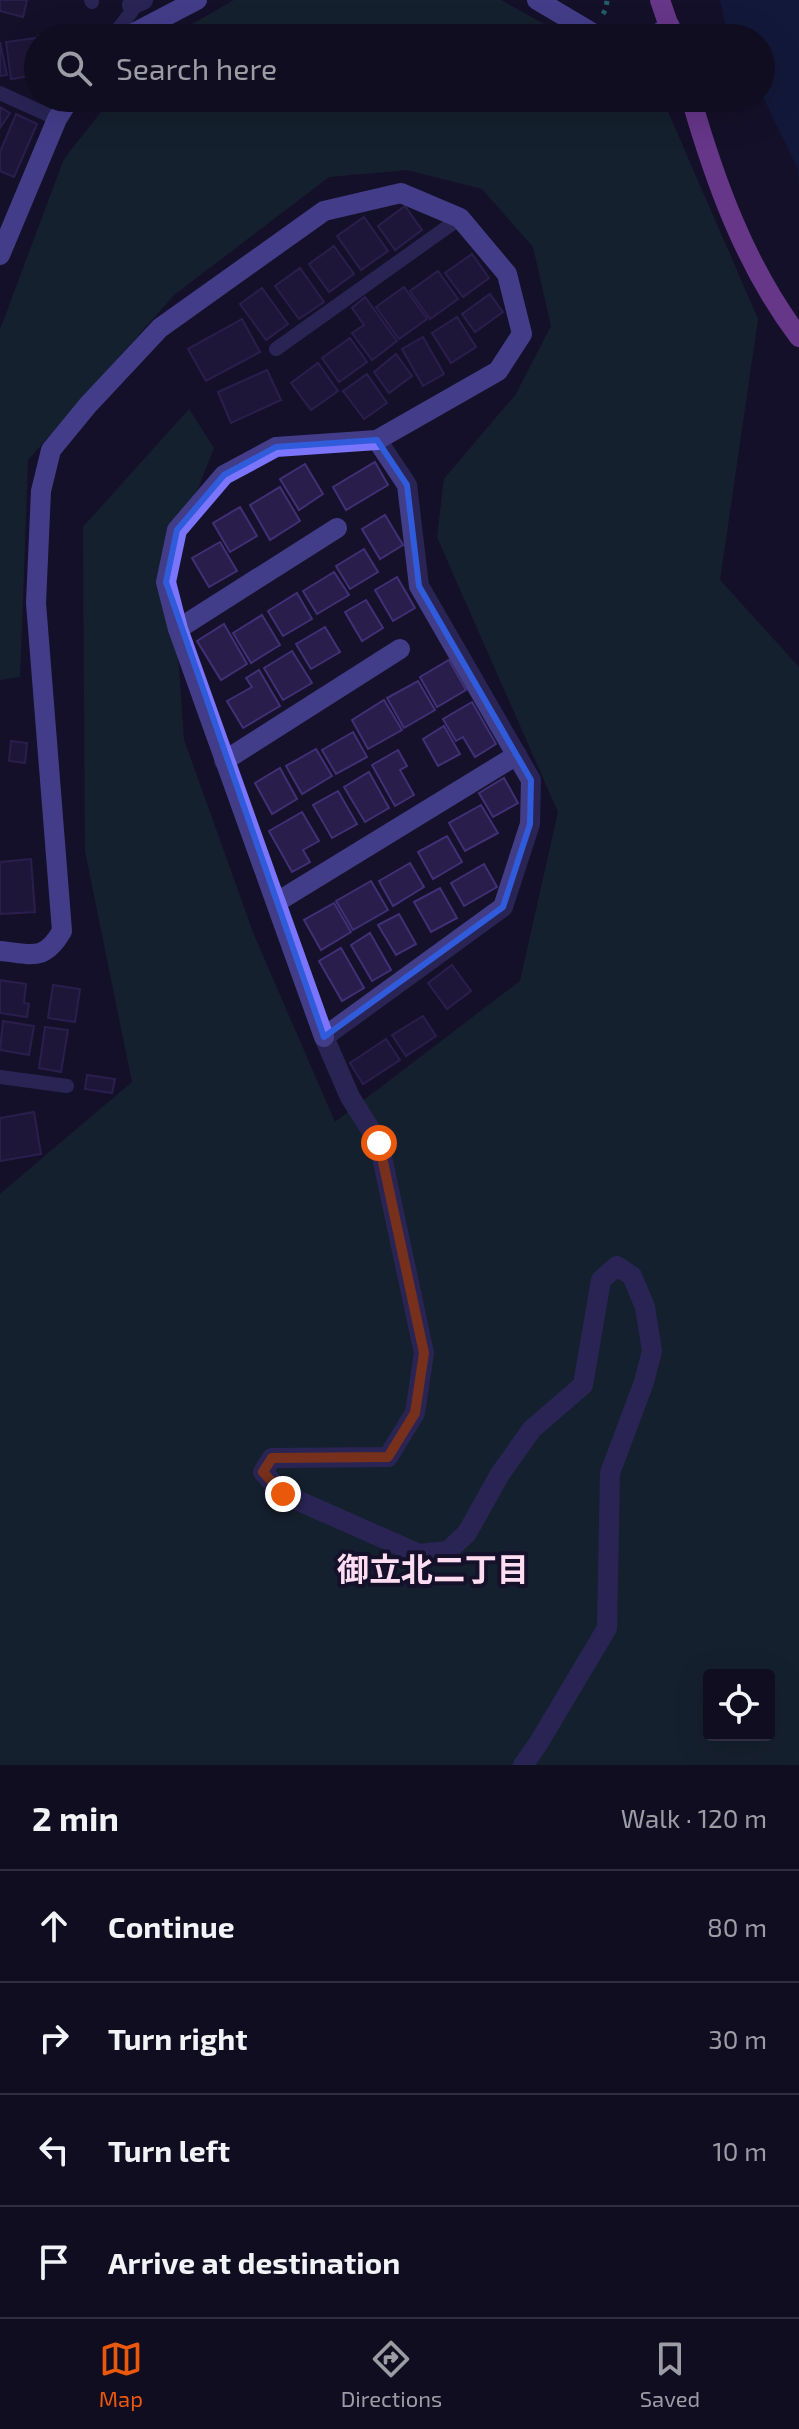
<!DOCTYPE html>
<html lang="en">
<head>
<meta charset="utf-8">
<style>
	body { margin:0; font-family:"Exo 2","Noto Sans JP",sans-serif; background:#1e1b2d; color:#f1f3f6 }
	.controls { position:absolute; right:24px; bottom:24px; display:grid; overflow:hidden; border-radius:8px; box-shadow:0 8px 32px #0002 }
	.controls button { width:72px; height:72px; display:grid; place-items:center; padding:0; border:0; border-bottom:2px solid #302d3e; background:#100d20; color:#f1f3f6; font:40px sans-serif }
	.stop { position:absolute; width:24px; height:24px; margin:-18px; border:6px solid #ea580c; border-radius:50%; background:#fff }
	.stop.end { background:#ea580c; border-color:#fff; box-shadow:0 2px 8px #0008 }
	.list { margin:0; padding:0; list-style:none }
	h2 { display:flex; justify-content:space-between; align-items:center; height:104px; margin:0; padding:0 32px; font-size:34px }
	h2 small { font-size:26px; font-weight:400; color:#9c9ca5 }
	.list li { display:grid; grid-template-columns:52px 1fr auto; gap:24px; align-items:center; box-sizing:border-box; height:112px; padding:0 32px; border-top:2px solid #302d3e }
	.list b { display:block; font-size:30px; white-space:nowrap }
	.list em { font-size:26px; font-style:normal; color:#9c9ca5 }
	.icon { flex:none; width:44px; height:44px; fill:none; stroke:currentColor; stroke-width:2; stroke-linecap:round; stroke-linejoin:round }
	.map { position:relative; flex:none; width:799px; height:1765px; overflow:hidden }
	.search { position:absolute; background:#100d20; box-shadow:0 8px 32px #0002; left:24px; right:24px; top:24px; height:88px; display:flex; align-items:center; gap:20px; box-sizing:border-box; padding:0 28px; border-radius:44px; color:#9c9ca5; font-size:30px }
	.sheet { height:552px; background:#100d20 }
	nav { display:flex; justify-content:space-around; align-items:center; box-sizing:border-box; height:112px; border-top:2px solid #302d3e; background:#100d20; font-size:22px; color:#9c9ca5 }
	nav a { display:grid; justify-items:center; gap:4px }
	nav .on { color:#ea580c }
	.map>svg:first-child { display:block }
</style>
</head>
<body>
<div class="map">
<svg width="799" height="1765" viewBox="0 0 799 1765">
	<rect width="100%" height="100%" fill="#16112a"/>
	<g fill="#143434" fill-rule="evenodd">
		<polygon points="234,0 501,0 569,38 168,38"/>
		<path d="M112,98H662L758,319L720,580L799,667V1765H0V1194L132,1082L85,851L83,527L189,409L214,448L171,558L184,740L254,935L335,1122L520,981L558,812L437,537L444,479L516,394L551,326L533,247L482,189L407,170L329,177L174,295L28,460L20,677L0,680V330L64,159ZM709,1675H769V1735H709Z"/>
	</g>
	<polygon fill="#0e234d" points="720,0 799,0 799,189 798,169 761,93 761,38 729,38"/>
	<g fill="#281d4b" stroke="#403076" stroke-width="2">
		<polygon points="0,0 27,0 23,17 0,11"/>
		<polygon points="81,27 83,38 40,38 39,36"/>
		<polygon points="37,38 38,75 11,79 6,42"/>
		<polygon points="0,42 7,75 0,76"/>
		<polygon points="0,107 10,113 0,128"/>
		<polygon points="16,114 37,124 14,177 0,171 0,152"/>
		<polygon points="405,206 422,230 395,250 378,226"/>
		<polygon points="364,217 388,251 361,270 337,236"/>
		<polygon points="334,246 354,274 329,292 309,264"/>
		<polygon points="472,254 489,278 463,297 445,273"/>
		<polygon points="300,268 324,302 299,319 275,286"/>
		<polygon points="438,271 458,299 430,319 410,291"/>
		<polygon points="404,287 427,319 399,339 376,307"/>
		<polygon points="262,288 288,324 266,340 240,304"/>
		<polygon points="490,294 503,312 475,332 462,314"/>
		<polygon points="365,297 397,341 372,360 352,333 364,325 352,308"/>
		<polygon points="457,317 476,347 451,363 432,333"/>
		<polygon points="242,319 260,352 206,381 188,349"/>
		<polygon points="423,337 444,374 423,386 402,349"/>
		<polygon points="350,338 367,362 339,382 322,358"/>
		<polygon points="396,354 412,376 389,393 374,372"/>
		<polygon points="318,363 338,391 311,410 291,383"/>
		<polygon points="267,370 281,400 231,423 218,392"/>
		<polygon points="367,374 387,403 364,419 343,391"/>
		<polygon points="375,462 388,485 346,510 333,487"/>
		<polygon points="305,464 323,494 299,510 280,479"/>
		<polygon points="280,487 300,521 270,540 250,505"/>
		<polygon points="240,507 257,536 230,552 213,523"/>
		<polygon points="385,515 403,545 380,559 362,529"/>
		<polygon points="220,542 237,571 209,587 192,558"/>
		<polygon points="364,549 378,572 350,589 336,566"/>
		<polygon points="334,572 349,595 317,614 303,591"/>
		<polygon points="397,577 415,608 393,621 375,590"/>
		<polygon points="297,593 312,619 283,636 268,611"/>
		<polygon points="366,600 383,628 362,641 345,612"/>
		<polygon points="262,615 280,645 251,663 233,633"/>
		<polygon points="224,624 247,664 221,680 197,641"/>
		<polygon points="325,627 340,652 311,669 296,644"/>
		<polygon points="292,651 312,683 283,700 264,668"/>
		<polygon points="449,660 466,690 437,707 420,677"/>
		<polygon points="259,670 280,706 243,728 227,701 252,687 246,678"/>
		<polygon points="418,681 435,710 404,728 387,698"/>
		<polygon points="384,700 402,730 368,749 352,720"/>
		<polygon points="472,702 496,744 475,757 463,737 456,741 443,719"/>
		<polygon points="444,726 460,754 438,766 423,739"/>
		<polygon points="353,732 367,757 336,774 322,750"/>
		<polygon points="11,741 27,743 25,763 9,761"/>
		<polygon points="316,749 332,776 302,794 286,766"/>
		<polygon points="398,750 407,766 400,770 414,795 395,806 372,765"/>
		<polygon points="280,768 297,799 272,814 255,783"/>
		<polygon points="369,772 389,808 365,822 344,787"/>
		<polygon points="504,778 518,803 493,817 479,793"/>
		<polygon points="338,791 357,824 332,838 313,805"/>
		<polygon points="481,805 498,833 465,851 449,823"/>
		<polygon points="302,812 319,841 303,850 310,862 292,872 269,831"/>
		<polygon points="447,836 462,862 433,879 418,852"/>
		<polygon points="31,859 35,912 0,914 0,862"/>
		<polygon points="410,863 424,887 393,906 379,881"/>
		<polygon points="484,864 497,887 464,906 451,883"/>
		<polygon points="371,881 388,910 353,930 336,901"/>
		<polygon points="440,888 457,918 431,932 414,902"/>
		<polygon points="334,903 351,932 321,950 304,920"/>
		<polygon points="399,914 416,944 396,955 378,925"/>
		<polygon points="370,933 391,970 372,981 351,945"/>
		<polygon points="341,948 364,988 342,1001 319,961"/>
		<polygon points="452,965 471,991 447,1009 428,983"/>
		<polygon points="0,980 26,984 24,1003 29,1004 27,1017 0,1013"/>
		<polygon points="53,985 80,989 75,1022 48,1018"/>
		<polygon points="423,1016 436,1036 406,1056 392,1035"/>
		<polygon points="3,1021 34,1026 29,1055 0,1050"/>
		<polygon points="45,1027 68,1030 61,1072 39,1068"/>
		<polygon points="386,1039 400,1060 363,1084 350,1063"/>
		<polygon points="87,1075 115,1079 112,1093 85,1089"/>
		<polygon points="34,1112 41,1154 0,1161 0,1118"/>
	</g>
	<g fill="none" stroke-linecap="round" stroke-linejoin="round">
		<polyline stroke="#33bbb6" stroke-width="5" stroke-dasharray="4 6" stroke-linecap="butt" points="603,14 606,9 607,0"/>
		<g stroke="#423d88" stroke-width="14">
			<polyline points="91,0 92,2"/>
			<polyline points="125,37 119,28 132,11 132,5"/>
			<polyline points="0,93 57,119"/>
			<polyline points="276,349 460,218"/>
			<polyline points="0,1077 67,1086"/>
		</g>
		<g stroke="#423d88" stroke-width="20">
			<polyline points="132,5 143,0"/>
			<polyline points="377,440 407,485 419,586 531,780 530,824 503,907 324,1037 350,1097 379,1143 424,1353 415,1413 388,1457 272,1458 263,1472 283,1494 419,1554 448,1551 467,1533 500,1474 532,1429 583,1385 601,1280 617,1266 632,1276 645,1307 652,1351 644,1382 610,1473 607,1628 538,1744 523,1765"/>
			<polyline points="178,629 337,528"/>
			<polyline points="224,761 400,649"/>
			<polyline points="277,902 517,755"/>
		</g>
		<g stroke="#7b74fd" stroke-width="20">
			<polyline points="537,0 596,35 608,38"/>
			<polyline points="124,38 197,0"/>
			<polyline points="651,38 670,26"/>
			<polyline points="0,255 57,119 70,98"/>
			<path d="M0,951C32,954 44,962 62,931L36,603L41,491L51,450L88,405L160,328L324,211L401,193L460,218L507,274L522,334L498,371L377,440L276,447L224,475L177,530L166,582L178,629L324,1037"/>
		</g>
		<g stroke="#c764fc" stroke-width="20">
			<polyline points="660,0 673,38"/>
			<path d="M691,98C715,182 746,267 799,337"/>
		</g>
	</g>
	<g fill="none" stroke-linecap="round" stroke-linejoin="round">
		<polyline stroke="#ea580c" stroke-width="10" points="283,1494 263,1472 272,1458 388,1457 415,1413 424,1353 379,1143"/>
	</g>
	<path d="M0 0H799V1765H0ZM377,440L407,485L419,586L531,780L530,824L503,907L324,1037L166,582L177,530L224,475L276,447Z" fill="#16112a" fill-opacity=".55" fill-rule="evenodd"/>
	<path fill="none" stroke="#305cdc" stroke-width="6" stroke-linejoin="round" d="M377,440L407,485L419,586L531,780L530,824L503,907L324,1037L166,582L177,530L224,475L276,447Z"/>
	<g text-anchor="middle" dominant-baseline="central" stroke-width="8" stroke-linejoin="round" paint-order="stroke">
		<g font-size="32" font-weight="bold" fill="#feddf1" stroke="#16112a">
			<text x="433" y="1568">御立北二丁目</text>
		</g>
	</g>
</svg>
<div class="controls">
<button><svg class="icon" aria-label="locate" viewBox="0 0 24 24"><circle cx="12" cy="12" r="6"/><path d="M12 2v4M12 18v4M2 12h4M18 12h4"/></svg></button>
</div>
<div class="stop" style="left:379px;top:1143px"></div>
<div class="stop end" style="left:283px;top:1494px"></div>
<div class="search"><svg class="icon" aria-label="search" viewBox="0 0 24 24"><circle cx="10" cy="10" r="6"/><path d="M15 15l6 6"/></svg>Search here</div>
</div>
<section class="sheet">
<h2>2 min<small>Walk · 120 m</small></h2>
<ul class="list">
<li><svg class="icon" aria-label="ahead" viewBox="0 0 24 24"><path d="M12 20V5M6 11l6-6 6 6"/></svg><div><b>Continue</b></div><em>80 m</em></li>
<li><svg class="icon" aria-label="right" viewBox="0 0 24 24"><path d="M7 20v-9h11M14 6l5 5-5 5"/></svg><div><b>Turn right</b></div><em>30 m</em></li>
<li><svg class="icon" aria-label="left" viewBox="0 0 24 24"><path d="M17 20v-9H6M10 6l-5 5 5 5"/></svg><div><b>Turn left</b></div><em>10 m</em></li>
<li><svg class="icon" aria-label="arrive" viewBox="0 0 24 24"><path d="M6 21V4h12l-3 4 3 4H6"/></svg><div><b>Arrive at destination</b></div></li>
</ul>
</section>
<nav>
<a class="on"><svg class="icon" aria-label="map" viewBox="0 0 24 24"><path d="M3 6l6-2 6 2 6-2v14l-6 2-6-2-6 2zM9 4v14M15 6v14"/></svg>Map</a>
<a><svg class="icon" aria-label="directions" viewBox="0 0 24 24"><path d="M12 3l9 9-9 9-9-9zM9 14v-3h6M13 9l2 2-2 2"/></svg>Directions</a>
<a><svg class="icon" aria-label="saved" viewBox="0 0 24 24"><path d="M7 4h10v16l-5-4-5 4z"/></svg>Saved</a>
</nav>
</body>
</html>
